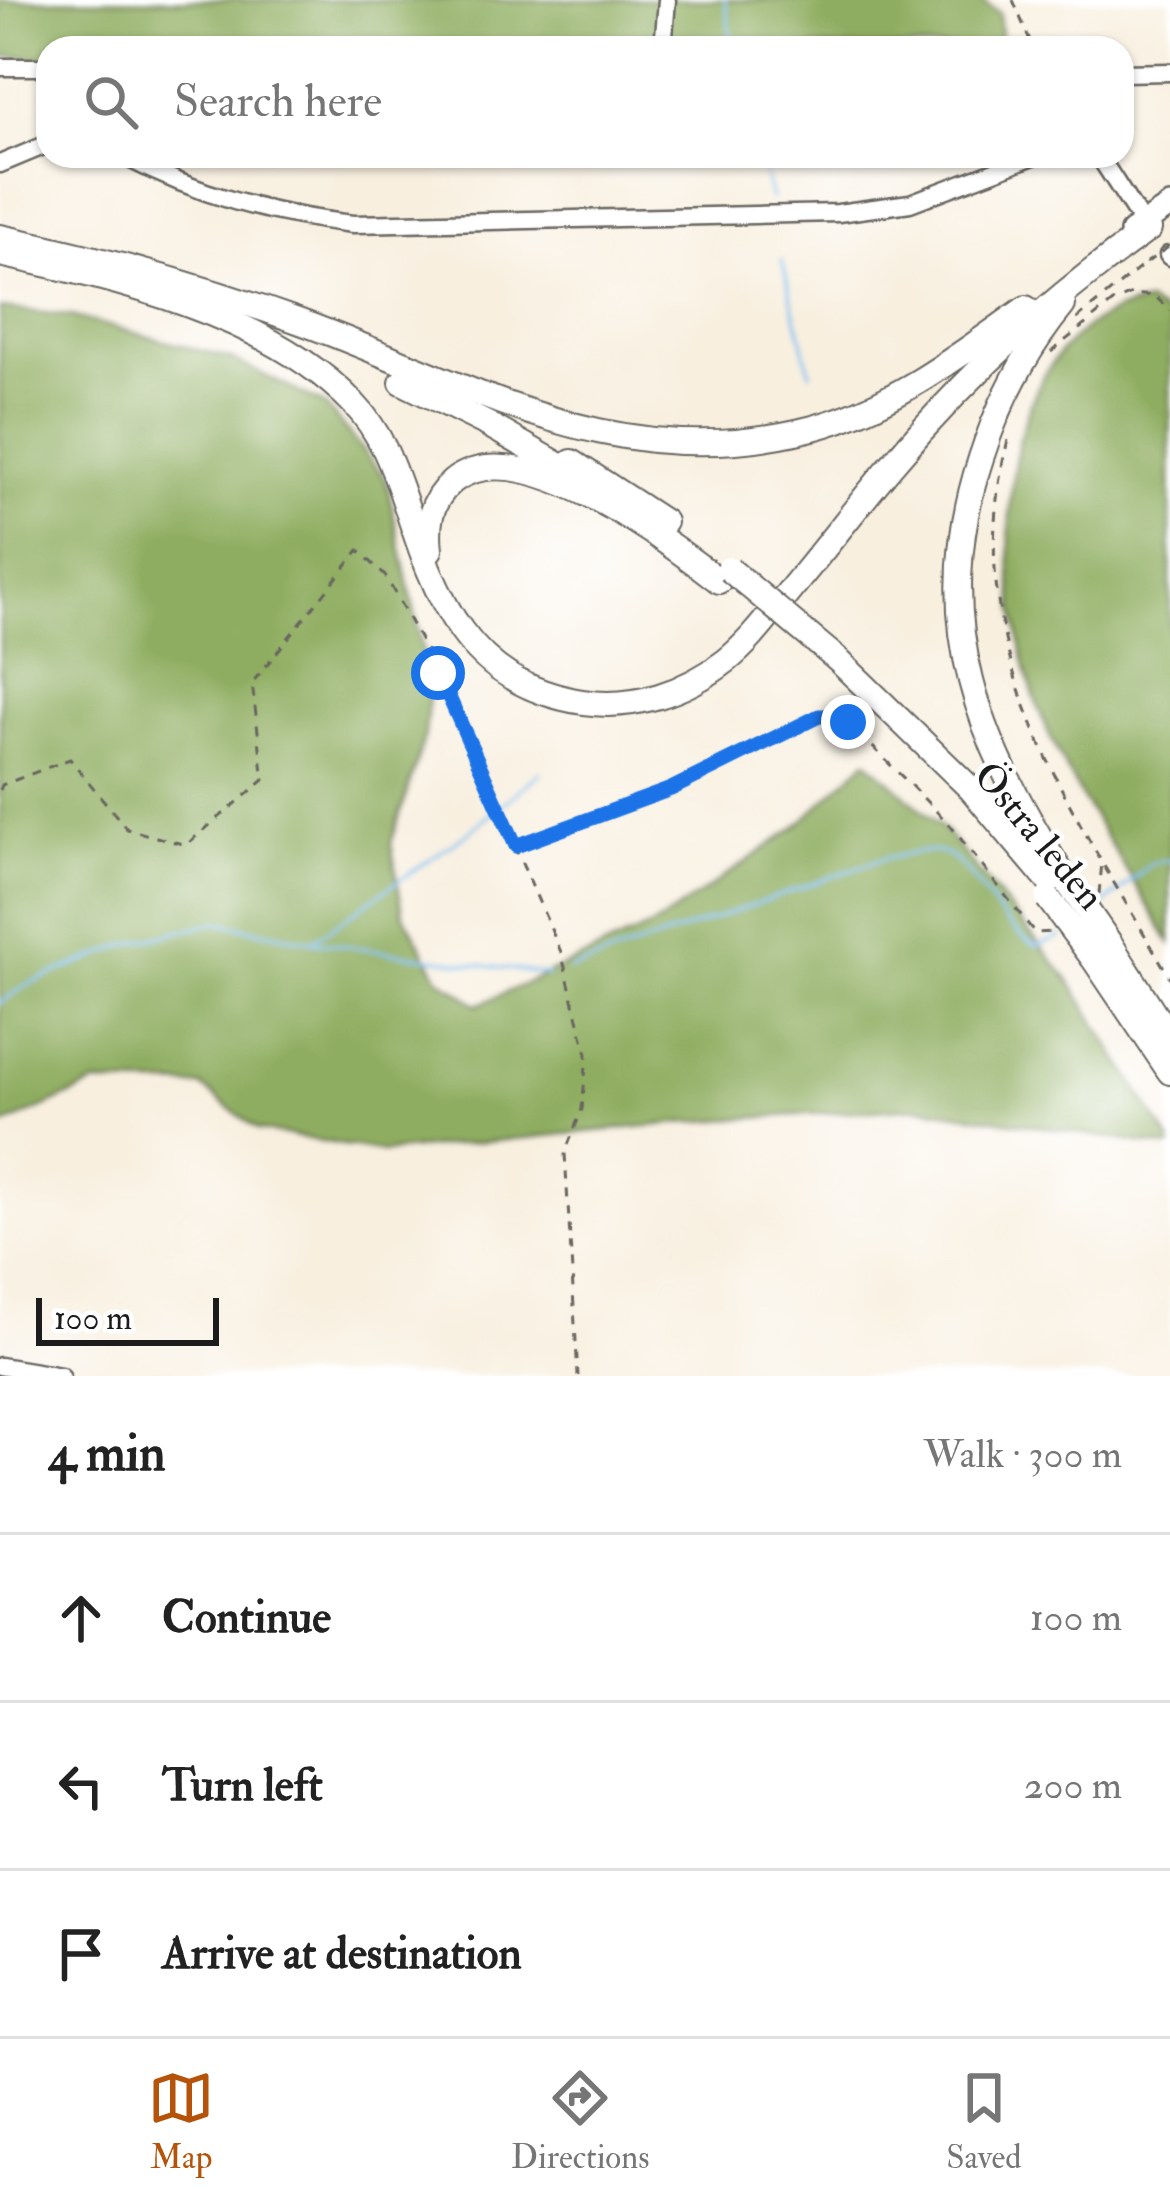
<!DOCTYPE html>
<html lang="en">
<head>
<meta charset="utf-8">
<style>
	body { margin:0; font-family:"IM FELL Double Pica",serif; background:#f2f2f2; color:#222 }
	.scale { position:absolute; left:36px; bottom:30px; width:183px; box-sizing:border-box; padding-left:12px; border:6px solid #1c1c1c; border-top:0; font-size:33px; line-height:42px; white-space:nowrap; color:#1c1c1c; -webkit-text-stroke:9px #fff; paint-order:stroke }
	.stop { position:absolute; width:36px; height:36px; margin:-27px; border:9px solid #1a73e8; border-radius:50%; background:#fff }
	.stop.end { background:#1a73e8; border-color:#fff; box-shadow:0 3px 12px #0008 }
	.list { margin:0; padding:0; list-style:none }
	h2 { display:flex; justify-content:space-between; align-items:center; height:156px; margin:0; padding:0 48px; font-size:51px }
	h2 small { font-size:39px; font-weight:400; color:#767676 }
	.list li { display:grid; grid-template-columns:78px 1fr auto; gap:36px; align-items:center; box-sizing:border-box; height:168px; padding:0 48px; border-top:3px solid #e0e0e0 }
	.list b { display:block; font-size:45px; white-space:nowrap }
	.list em { font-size:39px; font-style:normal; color:#767676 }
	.icon { flex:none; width:66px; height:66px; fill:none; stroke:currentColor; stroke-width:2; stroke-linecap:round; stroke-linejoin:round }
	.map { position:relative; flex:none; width:1170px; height:1376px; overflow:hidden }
	.search { position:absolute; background:#fff; box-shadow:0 3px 9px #0004; left:36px; right:36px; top:36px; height:132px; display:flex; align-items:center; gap:30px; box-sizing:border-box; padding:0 42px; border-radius:36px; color:#767676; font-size:45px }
	.sheet { height:660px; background:#fff }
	nav { display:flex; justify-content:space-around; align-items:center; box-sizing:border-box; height:168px; border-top:3px solid #e0e0e0; background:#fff; font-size:33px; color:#767676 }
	nav a { display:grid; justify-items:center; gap:6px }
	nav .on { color:#b45309 }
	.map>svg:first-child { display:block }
</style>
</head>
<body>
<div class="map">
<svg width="1170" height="1376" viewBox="0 0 1170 1376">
	<rect width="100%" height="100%" fill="#fff"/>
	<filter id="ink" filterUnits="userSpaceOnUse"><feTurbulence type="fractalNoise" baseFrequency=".00833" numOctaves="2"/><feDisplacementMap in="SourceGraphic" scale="24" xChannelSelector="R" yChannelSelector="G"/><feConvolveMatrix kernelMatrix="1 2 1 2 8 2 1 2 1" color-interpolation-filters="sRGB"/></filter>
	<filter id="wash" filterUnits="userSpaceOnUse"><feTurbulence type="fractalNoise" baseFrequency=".004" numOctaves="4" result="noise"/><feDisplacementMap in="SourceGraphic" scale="48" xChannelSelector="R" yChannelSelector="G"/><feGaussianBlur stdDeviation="2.7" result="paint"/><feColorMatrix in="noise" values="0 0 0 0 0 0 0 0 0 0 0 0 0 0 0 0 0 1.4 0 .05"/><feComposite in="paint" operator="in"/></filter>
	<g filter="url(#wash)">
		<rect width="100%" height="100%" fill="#f8efdf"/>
		<g fill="#8fad60" stroke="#56643e" stroke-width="3">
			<polygon points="0,0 980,0 999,13 1002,48 48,48 48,58 0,56"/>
			<path d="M1147,303L1170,317V943C1129,869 1076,799 1043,720C994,602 977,330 1147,303Z"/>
			<polygon points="0,308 71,316 229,358 325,405 386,479 430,684 425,735 391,843 403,913 439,978 478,1005 657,924 796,827 867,760 943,829 1069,980 1170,1141 1170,1148 920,1107 688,1122 384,1152 258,1130 201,1086 95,1084 0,1127"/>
		</g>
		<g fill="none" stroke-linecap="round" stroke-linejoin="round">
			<g stroke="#7abff1" stroke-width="3">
				<polyline points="725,0 733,48"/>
				<polyline points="760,156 771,199"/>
				<polyline points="782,260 810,373"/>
				<polyline points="1100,908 1152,863 1170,860"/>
				<polyline points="315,939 469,832 540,773"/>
				<path d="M570,970L885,858C901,857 927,848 942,853C972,861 998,929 1037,946L1063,936"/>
				<polyline points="0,1003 28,984 126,945 216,922 312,941 549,975"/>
			</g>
		</g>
	</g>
	<g filter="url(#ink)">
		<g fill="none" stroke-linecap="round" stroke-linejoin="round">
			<defs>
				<g id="minor">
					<polyline points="663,48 667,0"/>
					<polyline points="0,67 48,67"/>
					<polyline points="1122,73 1170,72"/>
					<path d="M123,156C200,196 268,214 353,224L838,213L910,203L1034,156"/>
					<polyline points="1099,156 1137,215"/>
					<polyline points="0,164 48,144"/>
					<polyline points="1168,255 1170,257"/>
					<polyline points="0,1366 61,1376"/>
				</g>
				<polyline id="major" points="1131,232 1170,206"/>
				<g id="highway">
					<path d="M0,237C100,258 201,286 298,321C474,385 615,479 813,428C895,406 959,355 1026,308"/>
					<path d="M0,254C116,279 270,315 354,404C380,431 392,464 404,499C436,598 466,684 583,702C634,710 686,692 726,661C750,642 768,617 787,594C822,552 855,509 890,467C966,376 1052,297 1149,229"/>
					<path d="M1063,305C1025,351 999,402 981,458C927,622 979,745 1068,883"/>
					<polyline points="402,382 489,425 583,479"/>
					<polyline points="572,462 664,522"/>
					<path d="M430,550C427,523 430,501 452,482C518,428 666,540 719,581"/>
					<polyline points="838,660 971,789 1057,891"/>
					<polyline points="1111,945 1170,1038"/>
					<polyline points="1093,958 1170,1072"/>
				</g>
			</defs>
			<use href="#minor" stroke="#696660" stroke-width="21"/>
			<use href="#major" stroke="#696660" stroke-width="26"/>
			<use href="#highway" stroke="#696660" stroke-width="28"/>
			<g stroke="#696660" stroke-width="3" stroke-dasharray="9 9" stroke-linecap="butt">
				<polyline points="1013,0 1033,48"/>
				<polyline points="1077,319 1146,263"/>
				<polyline points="1051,352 1113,302 1132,294 1155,296 1170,311"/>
				<path d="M1008,440C954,650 1071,806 1170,978"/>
				<polyline points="0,790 2,785 70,759 127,829 186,845 264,780 252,683 359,550 386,577 438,673 561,952 587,1054 582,1109 565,1153 578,1376"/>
				<polyline points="516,846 671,789 819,716 835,715 848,722 949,824 1035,933 1052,932"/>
				<polyline points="1099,894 1102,862"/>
			</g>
			<use href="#minor" stroke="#fff" stroke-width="16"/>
			<use href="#major" stroke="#fff" stroke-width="21"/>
			<use href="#highway" stroke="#fff" stroke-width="24"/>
			<defs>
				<g id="highway-bridge">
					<polyline points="729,569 838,660"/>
					<polyline points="1068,883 1111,945"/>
					<polyline points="1048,898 1093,958"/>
				</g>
			</defs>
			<use href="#highway-bridge" stroke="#696660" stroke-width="28" stroke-linecap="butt"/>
			<polyline stroke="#696660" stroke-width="3" stroke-dasharray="9 9" stroke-linecap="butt" points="1146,263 1170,246"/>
			<use href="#highway-bridge" stroke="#fff" stroke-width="24"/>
		</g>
	</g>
	<g fill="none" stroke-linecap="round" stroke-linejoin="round" filter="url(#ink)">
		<polyline stroke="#1a73e8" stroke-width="15" points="438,673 516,846 671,789 819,716 835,716 848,722"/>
	</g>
	<g text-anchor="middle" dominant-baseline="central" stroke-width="9" stroke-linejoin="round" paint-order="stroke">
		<g font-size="39" fill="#1c1c1c" stroke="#fff">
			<text transform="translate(1039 836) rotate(50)">Östra leden</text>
		</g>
	</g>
</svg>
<div class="scale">100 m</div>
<div class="stop" style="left:438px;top:673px"></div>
<div class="stop end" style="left:848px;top:722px"></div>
<div class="search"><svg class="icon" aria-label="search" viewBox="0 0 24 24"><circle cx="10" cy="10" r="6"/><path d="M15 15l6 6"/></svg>Search here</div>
</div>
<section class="sheet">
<h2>4 min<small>Walk · 300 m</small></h2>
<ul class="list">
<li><svg class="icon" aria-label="ahead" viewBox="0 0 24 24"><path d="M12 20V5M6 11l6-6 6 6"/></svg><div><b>Continue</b></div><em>100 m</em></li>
<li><svg class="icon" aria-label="left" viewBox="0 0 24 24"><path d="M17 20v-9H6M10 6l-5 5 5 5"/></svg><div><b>Turn left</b></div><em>200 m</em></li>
<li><svg class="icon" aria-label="arrive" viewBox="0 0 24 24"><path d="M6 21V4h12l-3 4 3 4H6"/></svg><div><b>Arrive at destination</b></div></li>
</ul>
</section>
<nav>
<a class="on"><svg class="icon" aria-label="map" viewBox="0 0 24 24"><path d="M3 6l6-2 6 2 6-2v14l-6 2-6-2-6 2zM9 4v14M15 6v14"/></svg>Map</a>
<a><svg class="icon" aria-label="directions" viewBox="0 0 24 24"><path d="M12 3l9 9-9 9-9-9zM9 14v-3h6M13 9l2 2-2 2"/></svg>Directions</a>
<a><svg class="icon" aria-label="saved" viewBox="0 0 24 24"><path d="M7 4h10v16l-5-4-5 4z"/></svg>Saved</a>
</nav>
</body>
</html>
